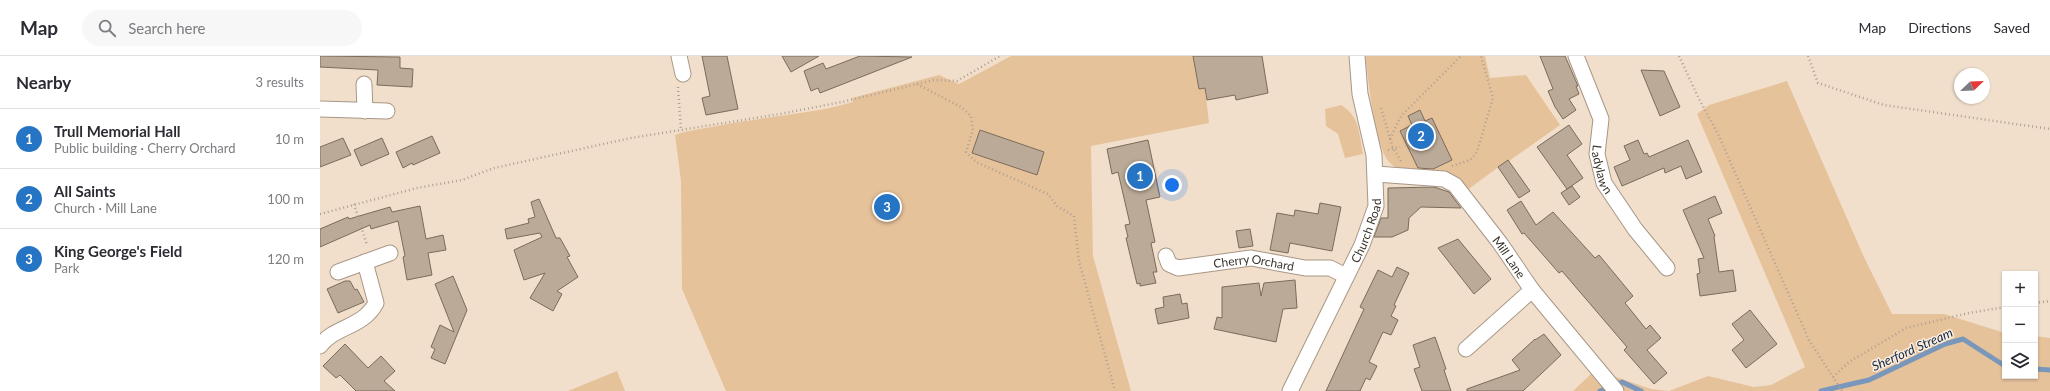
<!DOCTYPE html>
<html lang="en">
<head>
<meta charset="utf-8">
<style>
	body { margin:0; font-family:Lato,sans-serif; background:#f7f7f7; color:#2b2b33 }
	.controls { position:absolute; right:12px; bottom:12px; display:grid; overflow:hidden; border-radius:0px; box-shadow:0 1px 3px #0004 }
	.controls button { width:36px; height:36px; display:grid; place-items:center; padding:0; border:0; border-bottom:1px solid #e1e1e2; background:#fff; color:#2b2b33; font:20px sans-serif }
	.compass { position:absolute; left:1634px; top:12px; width:36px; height:36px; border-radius:50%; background:#fff; box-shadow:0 1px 3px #0004; rotate:67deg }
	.you { position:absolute; left:852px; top:129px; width:14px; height:14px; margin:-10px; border:3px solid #fff; border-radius:50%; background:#1a73e8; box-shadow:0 0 0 6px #1a73e833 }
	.badge { display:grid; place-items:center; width:26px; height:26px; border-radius:50%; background:#2675c4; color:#fff; font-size:13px; font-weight:700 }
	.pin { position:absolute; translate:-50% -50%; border:2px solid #fff; box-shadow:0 1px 4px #0006 }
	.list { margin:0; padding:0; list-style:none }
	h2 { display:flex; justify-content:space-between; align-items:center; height:52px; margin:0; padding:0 16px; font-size:17px }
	h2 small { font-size:13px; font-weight:400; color:#7c7c81 }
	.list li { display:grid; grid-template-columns:26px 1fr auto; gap:12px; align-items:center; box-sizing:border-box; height:60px; padding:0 16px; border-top:1px solid #e1e1e2 }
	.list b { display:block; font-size:15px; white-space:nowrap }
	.list p { margin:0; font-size:13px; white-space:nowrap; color:#7c7c81 }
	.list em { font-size:13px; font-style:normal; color:#7c7c81 }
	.icon { flex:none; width:22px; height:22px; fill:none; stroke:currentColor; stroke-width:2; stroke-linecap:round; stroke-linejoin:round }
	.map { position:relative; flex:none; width:1730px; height:335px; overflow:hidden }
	header { display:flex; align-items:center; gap:24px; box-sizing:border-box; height:56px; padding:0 20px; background:#fff; border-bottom:1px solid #e1e1e2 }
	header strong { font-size:19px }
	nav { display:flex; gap:22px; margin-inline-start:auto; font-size:14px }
	.search { width:280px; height:36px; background:#f7f7f7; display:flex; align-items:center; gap:10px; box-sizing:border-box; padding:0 14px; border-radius:22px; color:#7c7c81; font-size:15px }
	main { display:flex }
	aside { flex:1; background:#fff }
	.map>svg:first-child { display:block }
</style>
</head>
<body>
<header>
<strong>Map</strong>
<div class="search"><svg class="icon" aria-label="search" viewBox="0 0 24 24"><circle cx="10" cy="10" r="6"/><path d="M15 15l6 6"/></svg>Search here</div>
<nav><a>Map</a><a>Directions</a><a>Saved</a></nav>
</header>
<main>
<aside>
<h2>Nearby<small>3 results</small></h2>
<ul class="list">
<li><span class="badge">1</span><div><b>Trull Memorial Hall</b><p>Public building · Cherry Orchard</p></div><em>10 m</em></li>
<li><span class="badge">2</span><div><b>All Saints</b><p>Church · Mill Lane</p></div><em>100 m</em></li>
<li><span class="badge">3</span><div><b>King George's Field</b><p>Park</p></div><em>120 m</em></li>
</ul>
</aside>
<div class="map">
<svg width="1730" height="335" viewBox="0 0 1730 335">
	<rect width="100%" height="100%" fill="#f1dfcc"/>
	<g fill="#e6c29b">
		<path d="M691,0H873L879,33L885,32L889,67L771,90L773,200L811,335H406L362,233L361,125L355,79L364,76C387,72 410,67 433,64C467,58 500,56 533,46L532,42L619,19L639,28Z"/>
		<path d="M1045,0H1165L1170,22L1206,19L1240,69L1189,105L1188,104L1146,135C1128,129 1081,119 1069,106C1054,89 1049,25 1045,0Z"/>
		<polygon points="1467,25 1543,199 1572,258 1624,258 1685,277 1685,320 1715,320 1715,280 1730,282 1730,335 1253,335 1271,318 1296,321 1331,333 1349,335 1388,320 1434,331 1451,329 1485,311 1377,58 1389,49"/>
		<path d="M1021,49C1040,60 1039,78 1043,98L1025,102L1018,78L1006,70L1005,53Z"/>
		<polygon points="297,315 305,335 248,335"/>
	</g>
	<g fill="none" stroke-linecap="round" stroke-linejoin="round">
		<g stroke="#7897ba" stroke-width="5">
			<polyline points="1715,313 1730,314"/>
			<polyline points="1280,335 1302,326 1321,335"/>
			<polyline points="1501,335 1549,324 1625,288 1643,283 1685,310"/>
		</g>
	</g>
	<g fill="#bbaa98" stroke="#7b6b5a">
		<polygon points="0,0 80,1 80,12 93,13 92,31 57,29 58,14 0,11"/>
		<polygon points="382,0 407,0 418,53 386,59 382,42 390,40"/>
		<polygon points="462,0 499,0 471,16"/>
		<polygon points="540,0 592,1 500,37 498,32 491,35 484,15 503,7 506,13"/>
		<polygon points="873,0 942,0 948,37 916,44 915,39 887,44 885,32 879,33"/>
		<polygon points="1220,0 1245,0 1258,30 1256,30 1259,38 1249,43 1256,54 1243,63 1235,51 1228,35 1233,33"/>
		<polygon points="1321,14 1344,15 1360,51 1340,60"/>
		<polygon points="1100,54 1105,65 1112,62 1132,104 1113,113 1098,112 1080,75 1092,69 1088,60"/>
		<polygon points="1249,69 1262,88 1247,99 1263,122 1247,133 1217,91"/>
		<polygon points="660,74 724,96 717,119 652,97"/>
		<polygon points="112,80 120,97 93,109 92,107 83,112 76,96"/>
		<polygon points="23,82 31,99 0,111 0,91"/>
		<polygon points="62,82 69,98 41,110 34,94"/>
		<polygon points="828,84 840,141 826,144 835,186 831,187 837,216 833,216 836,227 820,230 820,227 817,228 806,182 808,181 805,169 810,168 798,116 792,118 787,93"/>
		<polygon points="1318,84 1324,98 1327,97 1329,101 1368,84 1382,116 1366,123 1361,110 1345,117 1344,112 1302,130 1294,111 1310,104 1304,90"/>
		<polygon points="1188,104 1210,135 1199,142 1178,111"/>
		<polygon points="1252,130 1260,141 1249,149 1241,137"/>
		<polygon points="1114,131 1129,136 1141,152 1101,151 1089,162 1088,174 1072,181 1054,181 1061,162 1068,162 1068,132"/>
		<polygon points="1395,140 1402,157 1388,163 1395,180 1394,181 1399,216 1413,214 1416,235 1380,240 1377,218 1380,217 1378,203 1384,202 1363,154"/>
		<polygon points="219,143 236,182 240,182 250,200 247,201 258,221 237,235 242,238 233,255 210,242 225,217 204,224 194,194 222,181 220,177 187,183 185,173 209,167 208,163 215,161 211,146"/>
		<polygon points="1201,145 1216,169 1233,156 1275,202 1279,199 1313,240 1305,247 1326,273 1330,269 1341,282 1327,294 1347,317 1334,328 1304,294 1307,291 1242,215 1239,217 1204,177 1202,178 1187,154"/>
		<polygon points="1000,147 1021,151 1012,195 970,187 968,197 950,194 957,157 974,160 975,154 998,158"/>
		<polygon points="100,150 106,183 123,179 126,194 108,197 112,219 87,224 83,201 85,200 78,165 51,173 50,169 0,191 0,173 28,161 29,163 70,151 72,156"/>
		<polygon points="930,173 933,190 919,192 916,175"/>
		<polygon points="1138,183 1171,223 1154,238 1118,192"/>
		<polygon points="1077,211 1089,217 1074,249 1076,250 1071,260 1078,264 1071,279 1063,276 1049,306 1057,310 1050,324 1046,322 1040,335 1006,335 1044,253 1040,251 1058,214 1072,221"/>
		<polygon points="133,220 147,254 125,308 111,302 115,293 111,291 120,269 134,276 115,228"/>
		<polygon points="975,224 977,252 963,253 956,286 894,273 897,261 902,262 902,231 939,227 941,240 944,227"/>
		<polygon points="25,225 30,225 35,234 37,233 44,246 18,257 7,233"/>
		<polygon points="860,238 862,248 867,247 869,262 838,268 835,253 844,251 843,241"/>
		<polygon points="1430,254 1457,288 1426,312 1412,294 1424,284 1412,268"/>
		<polygon points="1224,278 1241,299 1203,335 1147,335 1147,333 1200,314 1192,304 1215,283 1215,284"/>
		<polygon points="1115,281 1126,313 1124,314 1131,335 1102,335 1094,313 1100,311 1093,289"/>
		<polygon points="25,288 48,312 61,300 75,315 64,325 75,335 36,335 20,319 16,322 3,310"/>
	</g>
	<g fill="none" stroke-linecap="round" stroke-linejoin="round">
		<defs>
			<g id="street">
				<polyline points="359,0 363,18"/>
				<path id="s1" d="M1256,0L1281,63L1277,98L1284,127L1315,173L1347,212"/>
				<polyline points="44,28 45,55"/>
				<polyline points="0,53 67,55"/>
				<path id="s2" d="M1056,118L1124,123L1135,129L1180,187L1212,234L1296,335"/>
				<path id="s3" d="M846,200L849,208L858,212L931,202L985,212H1010L1026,220"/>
				<polyline points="18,216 70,197"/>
				<path d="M0,290C14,270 43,272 56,247L45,206"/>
				<polyline points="1146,293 1212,234"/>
				<path id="s4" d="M970,335L1042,189L1056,150L1054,99L1040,38L1037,0"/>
			</g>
		</defs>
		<use href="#street" stroke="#a89786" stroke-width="17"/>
		<g stroke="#aea091" stroke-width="2.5" stroke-dasharray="1 3" stroke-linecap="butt">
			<polyline points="1359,0 1378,41 1398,78 1489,284 1522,335"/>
			<polyline points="1488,0 1498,27 1564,49 1730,73"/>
			<polyline points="597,28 641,51 651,60 653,74 646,96 656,106 728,138 737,150 754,160 759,205 795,335"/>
			<polyline points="358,31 361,75"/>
			<polyline points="1061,52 1073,92 1081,105"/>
			<polyline points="1070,83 1081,60 1141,0"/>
			<polyline points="1068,94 1080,91"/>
			<polyline points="1132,110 1150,104 1157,96 1173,42 1161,0"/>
			<polyline points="34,148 47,189"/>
			<polyline points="0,158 97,132 142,124 174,112 311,82 460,58 522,46 614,24 637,25 680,0"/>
			<polyline points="1715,247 1730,245"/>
			<polyline points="1513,321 1529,306 1586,272 1649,257 1685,251"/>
		</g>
		<use href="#street" stroke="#fff" stroke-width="15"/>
	</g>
	<g text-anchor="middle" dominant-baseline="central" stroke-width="3" stroke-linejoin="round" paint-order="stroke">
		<g font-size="12" fill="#3a332b" stroke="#ffecd9">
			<text stroke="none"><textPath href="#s1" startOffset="119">Ladylawn</textPath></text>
			<text stroke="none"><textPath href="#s4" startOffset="178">Church Road</textPath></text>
			<text stroke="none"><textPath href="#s2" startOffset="171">Mill Lane</textPath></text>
			<text stroke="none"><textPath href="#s3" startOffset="95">Cherry Orchard</textPath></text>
		</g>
		<g font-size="13" font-style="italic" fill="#0b2c4e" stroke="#ffecd9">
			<text transform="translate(1592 293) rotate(-24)">Sherford Stream</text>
		</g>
	</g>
</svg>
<div class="controls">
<button>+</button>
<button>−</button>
<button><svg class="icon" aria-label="layers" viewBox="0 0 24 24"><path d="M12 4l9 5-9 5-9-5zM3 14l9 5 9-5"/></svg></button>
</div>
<svg class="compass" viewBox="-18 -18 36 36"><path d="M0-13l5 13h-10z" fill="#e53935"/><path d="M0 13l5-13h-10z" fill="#7c7c81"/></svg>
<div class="you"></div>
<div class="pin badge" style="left:820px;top:120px">1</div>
<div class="pin badge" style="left:1101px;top:80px">2</div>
<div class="pin badge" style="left:567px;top:151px">3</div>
</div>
</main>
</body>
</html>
